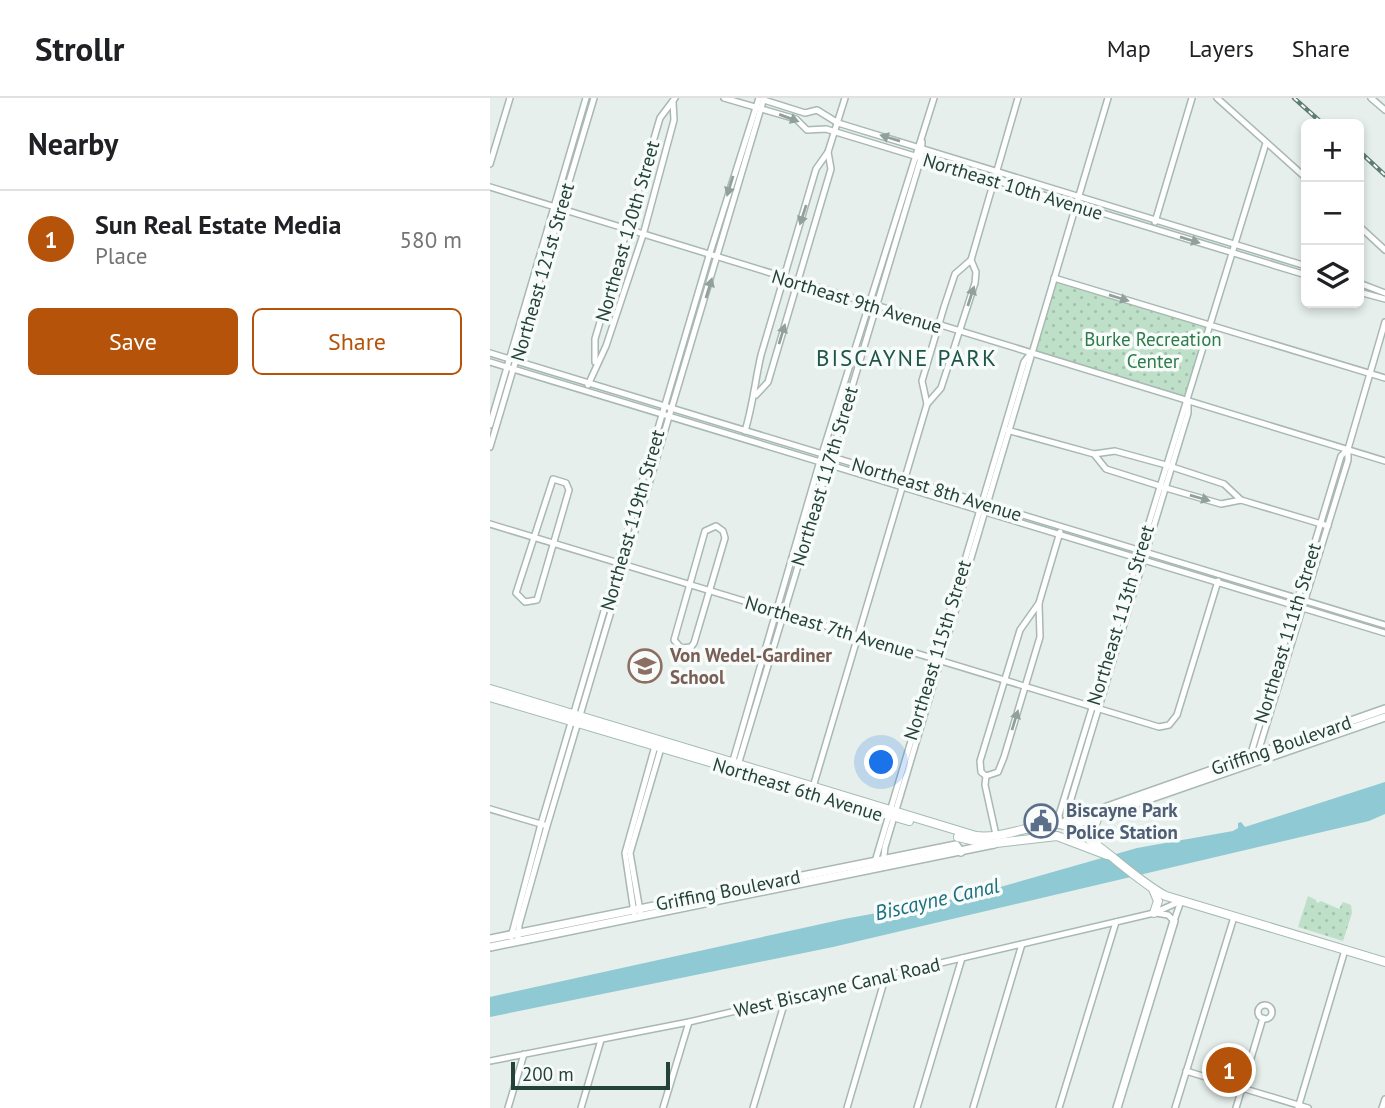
<!DOCTYPE html>
<html lang="en">
<head>
<meta charset="utf-8">
<style>
	body { margin:0; font-family:"PT Sans",sans-serif; background:#f6f6f6; color:#202124 }
	.controls { position:absolute; right:21px; top:21px; display:grid; overflow:hidden; border-radius:10px; box-shadow:0 4px 10px #0003 }
	.controls button { width:63px; height:63px; display:grid; place-items:center; padding:0; border:0; border-bottom:2px solid #e0e0e0; background:#fff; color:#202124; font:35px sans-serif }
	.scale { position:absolute; left:21px; bottom:18px; width:159px; box-sizing:border-box; padding-left:7px; border:4px solid #24423a; border-top:0; font-size:19px; line-height:24px; white-space:nowrap; color:#24423a; -webkit-text-stroke:5px #f7fbf9; paint-order:stroke }
	.you { position:absolute; left:392px; top:665px; width:24px; height:24px; margin:-18px; border:5px solid #fff; border-radius:50%; background:#1a73e8; box-shadow:0 0 0 10px #1a73e833 }
	.badge { display:grid; place-items:center; width:46px; height:46px; border-radius:50%; background:#b45309; color:#fff; font-size:23px; font-weight:700 }
	.pin { position:absolute; translate:-50% -50%; border:4px solid #fff; box-shadow:0 2px 7px #0006 }
	.list { margin:0; padding:0; list-style:none }
	h2 { display:flex; justify-content:space-between; align-items:center; height:91px; margin:0; padding:0 28px; font-size:30px }
	h2 small { font-size:23px; font-weight:400; color:#757577 }
	.list li { display:grid; grid-template-columns:46px 1fr auto; gap:21px; align-items:center; box-sizing:border-box; height:98px; padding:0 28px; border-top:2px solid #e0e0e0 }
	.list b { display:block; font-size:26px; white-space:nowrap }
	.list p { margin:0; font-size:23px; white-space:nowrap; color:#757577 }
	.list em { font-size:23px; font-style:normal; color:#757577 }
	.actions { display:flex; gap:14px; padding:21px 28px }
	.actions a { flex:1; padding:16px 0; border:2px solid #b45309; border-radius:10px; text-align:center; font-size:24px; color:#b45309 }
	.actions .main { background:#b45309; color:#fff }
	.icon { flex:none; width:38px; height:38px; fill:none; stroke:currentColor; stroke-width:2; stroke-linecap:round; stroke-linejoin:round }
	.map { position:relative; flex:none; width:895px; height:1010px; overflow:hidden }
	header { display:flex; align-items:center; gap:42px; box-sizing:border-box; height:98px; padding:0 35px; background:#fff; border-bottom:2px solid #e0e0e0 }
	header strong { font-size:33px }
	nav { display:flex; gap:38px; margin-inline-start:auto; font-size:24px }
	main { display:flex }
	aside { flex:1; background:#fff }
	.map>svg:first-child { display:block }
</style>
</head>
<body>
<header>
<strong>Strollr</strong>
<nav><a>Map</a><a>Layers</a><a>Share</a></nav>
</header>
<main>
<aside>
<h2>Nearby<small></small></h2>
<ul class="list">
<li><span class="badge">1</span><div><b>Sun Real Estate Media</b><p>Place</p></div><em>580 m</em></li>
</ul>
<div class="actions"><a class="main">Save</a><a>Share</a></div>
</aside>
<div class="map">
<svg width="895" height="1010" viewBox="0 0 895 1010">
	<defs>
		<pattern id="grass-dots" width="8" height="8" patternUnits="userSpaceOnUse" patternTransform="scale(1.75)"><rect width="8" height="8" fill="#bfe0c8"/><path d="M2 2h.1M6 6h.1" fill="none" stroke="#a4c1ad" stroke-width="1.8" stroke-linecap="round"/></pattern>
	</defs>
	<rect width="100%" height="100%" fill="#e6efeb"/>
	<g fill="url(#grass-dots)">
		<polygon points="564,180 720,228 698,305 541,255"/>
		<polygon points="818,798 826,802 827,805 831,803 849,811 853,804 861,807 862,815 853,843 808,829"/>
	</g>
	<polygon fill="#8ec9d4" points="895,684 895,716 879,723 343,849 0,919 0,899 354,821 475,799 647,750 743,733 748,730 748,725 751,724 755,729"/>
	<g fill="none" stroke-linecap="round" stroke-linejoin="round">
		<defs>
			<g id="minor">
				<polyline points="234,0 306,21 317,32 336,31 816,177"/>
				<polyline points="727,0 816,80"/>
				<polyline points="881,0 895,12"/>
				<polyline points="274,2 315,15 327,12 348,25 816,168"/>
				<polyline points="0,66 20,0"/>
				<polyline points="0,89 895,363"/>
				<polyline points="665,124 702,0"/>
				<polyline points="869,128 895,152"/>
				<polyline points="564,180 895,280"/>
				<polyline points="869,185 895,195"/>
				<polyline points="869,194 895,201"/>
				<polyline points="0,255 895,527"/>
				<polyline points="0,264 895,535"/>
				<polyline points="105,264 105,241 170,20 185,0"/>
				<polyline points="98,287 116,248 153,137 184,22 183,4"/>
				<polyline points="266,297 278,284 341,71 338,54"/>
				<polyline points="437,306 432,283 454,209 465,176 481,162 528,0"/>
				<polyline points="0,327 96,0"/>
				<polyline points="517,332 604,356 625,353 676,367 734,386 751,402 838,428"/>
				<path d="M255,333C263,307 265,283 271,257L326,71L338,54L355,0"/>
				<polyline points="0,349 104,0"/>
				<polyline points="604,356 616,371 676,390 731,406 751,402"/>
				<polygon points="63,381 76,385 79,392 47,502 35,504 26,495"/>
				<polyline points="0,426 669,629 679,627 687,617 728,483"/>
				<polygon points="226,428 233,433 235,440 204,545 201,549 191,550 184,542 215,433"/>
				<polyline points="764,656 769,651 858,362 858,351 895,224"/>
				<polyline points="764,656 762,652 851,358 858,351"/>
				<polyline points="242,666 332,356 444,0"/>
				<polyline points="248,667 431,60 432,44"/>
				<polyline points="496,678 508,674 514,659 550,539 549,505 570,434"/>
				<polyline points="323,689 437,306 451,290 485,185 486,174 481,162"/>
				<polyline points="0,711 54,727"/>
				<polyline points="577,726 578,711 698,315 698,305"/>
				<polyline points="570,727 569,717 776,45"/>
				<polyline points="506,737 495,687 496,678 491,674 490,663 530,532 549,505"/>
				<polyline points="393,765 395,749 618,0"/>
				<polyline points="384,767 534,264 541,255"/>
				<polyline points="150,813 140,755 171,650"/>
				<polyline points="144,815 135,755 165,648"/>
				<polyline points="666,815 678,817 684,823 691,803"/>
				<polyline points="21,839 51,726 219,158 269,0"/>
				<polyline points="28,843 29,827 57,728 274,0"/>
				<circle cx="775" cy="914" r="7"/>
				<polyline points="0,963 199,924 664,815 691,803"/>
				<polyline points="696,973 818,1010"/>
				<polyline points="18,1010 34,956"/>
				<polyline points="91,1010 111,942"/>
				<polyline points="173,1010 199,924"/>
				<polyline points="263,1010 296,900"/>
				<polyline points="357,1010 396,877"/>
				<polyline points="427,1010 472,860"/>
				<polyline points="483,1010 532,846"/>
				<polyline points="569,1010 626,824"/>
				<polyline points="685,1010 744,819"/>
				<polyline points="746,1010 773,920"/>
				<polyline points="808,1010 855,852"/>
				<polyline points="892,1010 895,1001"/>
			</g>
			<g id="tertiary">
				<polyline points="579,708 582,714 590,717"/>
				<polyline points="569,726 895,611"/>
				<polyline points="578,729 895,619"/>
				<polyline points="0,841 466,747 471,754"/>
				<polyline points="0,849 504,746"/>
				<polyline points="627,1010 684,823"/>
			</g>
			<g id="secondary">
				<path d="M0,591L486,738C514,741 540,726 568,726C591,726 647,785 676,798L895,864"/>
				<polyline points="0,599 419,723"/>
				<polyline points="468,739 498,746 567,738 617,757"/>
				<polyline points="607,746 602,733 608,719"/>
				<polyline points="663,791 668,803 664,815"/>
			</g>
		</defs>
		<use href="#minor" stroke="#a8b8b2" stroke-width="8"/>
		<use href="#tertiary" stroke="#a8b8b2" stroke-width="10"/>
		<use href="#secondary" stroke="#a4bbb3" stroke-width="10"/>
		<use href="#minor" stroke="#fff" stroke-width="5"/>
		<use href="#tertiary" stroke="#fff" stroke-width="7"/>
		<use href="#secondary" stroke="#fff" stroke-width="8"/>
		<defs>
			<g id="rail">
				<polyline points="804,0 833,26"/>
				<polyline points="869,53 895,77"/>
			</g>
		</defs>
		<use href="#rail" stroke="#5f7d75" stroke-width="4.5"/>
		<use href="#rail" stroke="#f7fbf9" stroke-width="2" stroke-dasharray="5" stroke-linecap="butt"/>
	</g>
	<defs><path id="oneway-solid" d="M-6-.8H1V-3.2L6.5 0L1 3.2V.8H-6Z" transform="scale(1.75)"/></defs>
	<g fill="#92a09c">
		<use href="#oneway-solid" transform="translate(299 20) rotate(20)"/>
		<use href="#oneway-solid" transform="translate(400 40) rotate(-163)"/>
		<use href="#oneway-solid" transform="translate(240 88) rotate(107)"/>
		<use href="#oneway-solid" transform="translate(313 117) rotate(108)"/>
		<use href="#oneway-solid" transform="translate(700 142) rotate(17)"/>
		<use href="#oneway-solid" transform="translate(219 190) rotate(-73)"/>
		<use href="#oneway-solid" transform="translate(481 198) rotate(-72)"/>
		<use href="#oneway-solid" transform="translate(629 200) rotate(17)"/>
		<use href="#oneway-solid" transform="translate(292 236) rotate(-73)"/>
		<use href="#oneway-solid" transform="translate(710 400) rotate(16)"/>
		<use href="#oneway-solid" transform="translate(525 622) rotate(-73)"/>
	</g>
	<defs>
		<symbol id="school-ring" viewBox="-11 -11 22 22"><circle r="9.5" fill="#f7fbf9" stroke="#8d6e63" stroke-width="1.5"/><path d="M0-5L7-2L0 1L-7-2ZM-4 1L0 2.5L4 1V4Q0 6-4 4Z" fill="#8d6e63"/></symbol>
		<symbol id="civic-ring" viewBox="-11 -11 22 22"><circle r="9.5" fill="#f7fbf9" stroke="#5c6f8a" stroke-width="1.5"/><path d="M-.6-6.5H3V-4.5H.6V-3L4-1V1h2V6H-6V1h2V-1L-.6-3ZM-1.2 2.5V6h2.4V2.5Z" fill="#5c6f8a"/></symbol>
	</defs>
	<g fill-rule="evenodd">
		<use href="#school-ring" x="136" y="549" width="38" height="38"/>
		<use href="#civic-ring" x="532" y="704" width="38" height="38"/>
	</g>
	<g text-anchor="middle" dominant-baseline="central" stroke-width="7" stroke-linejoin="round" paint-order="stroke">
		<g font-size="19" fill="#24423a" stroke="#f7fbf9">
			<text transform="translate(523 88) rotate(17)">Northeast 10th Avenue</text>
			<text transform="translate(137 133) rotate(-74)">Northeast 120th Street</text>
			<text transform="translate(52 174) rotate(-74)">Northeast 121st Street</text>
			<text transform="translate(367 203) rotate(17)">Northeast 9th Avenue</text>
			<text transform="translate(334 378) rotate(-73)">Northeast 117th Street</text>
			<text transform="translate(447 391) rotate(17)">Northeast 8th Avenue</text>
			<text transform="translate(142 422) rotate(-74)">Northeast 119th Street</text>
			<text transform="translate(630 517) rotate(-73)">Northeast 113th Street</text>
			<text transform="translate(340 529) rotate(17)">Northeast 7th Avenue</text>
			<text transform="translate(797 535) rotate(-73)">Northeast 111th Street</text>
			<text transform="translate(447 552) rotate(-73)">Northeast 115th Street</text>
			<text transform="translate(791 647) rotate(-19)">Griffing Boulevard</text>
			<text transform="translate(308 691) rotate(17)">Northeast 6th Avenue</text>
			<text transform="translate(238 792) rotate(-11)">Griffing Boulevard</text>
			<text transform="translate(347 889) rotate(-13)">West Biscayne Canal Road</text>
		</g>
		<g font-size="19" fill="#2d7a4b" stroke="#f7fbf9">
			<text x="663" y="241">Burke Recreation<tspan x="663" dy="22">Center</tspan></text>
		</g>
		<g font-size="19" font-weight="bold" fill="#785e54" stroke="#f7fbf9" text-anchor="start">
			<text x="180" y="557">Von Wedel-Gardiner<tspan x="180" dy="22">School</tspan></text>
		</g>
		<g font-size="19" font-weight="bold" fill="#4e5e75" stroke="#f7fbf9" text-anchor="start">
			<text x="576" y="712">Biscayne Park<tspan x="576" dy="22">Police Station</tspan></text>
		</g>
		<g font-size="21" font-style="italic" fill="#1c6f80" stroke="#f7fbf9">
			<text transform="translate(447 801) rotate(-13)">Biscayne Canal</text>
		</g>
		<g font-size="23" letter-spacing="2" fill="#1f5548" stroke="#f7fbf9">
			<text x="417" y="259">BISCAYNE PARK</text>
		</g>
	</g>
</svg>
<div class="controls">
<button>+</button>
<button>−</button>
<button><svg class="icon" aria-label="layers" viewBox="0 0 24 24"><path d="M12 4l9 5-9 5-9-5zM3 14l9 5 9-5"/></svg></button>
</div>
<div class="scale">200 m</div>
<div class="you"></div>
<div class="pin badge" style="left:739px;top:972px">1</div>
</div>
</main>
</body>
</html>
